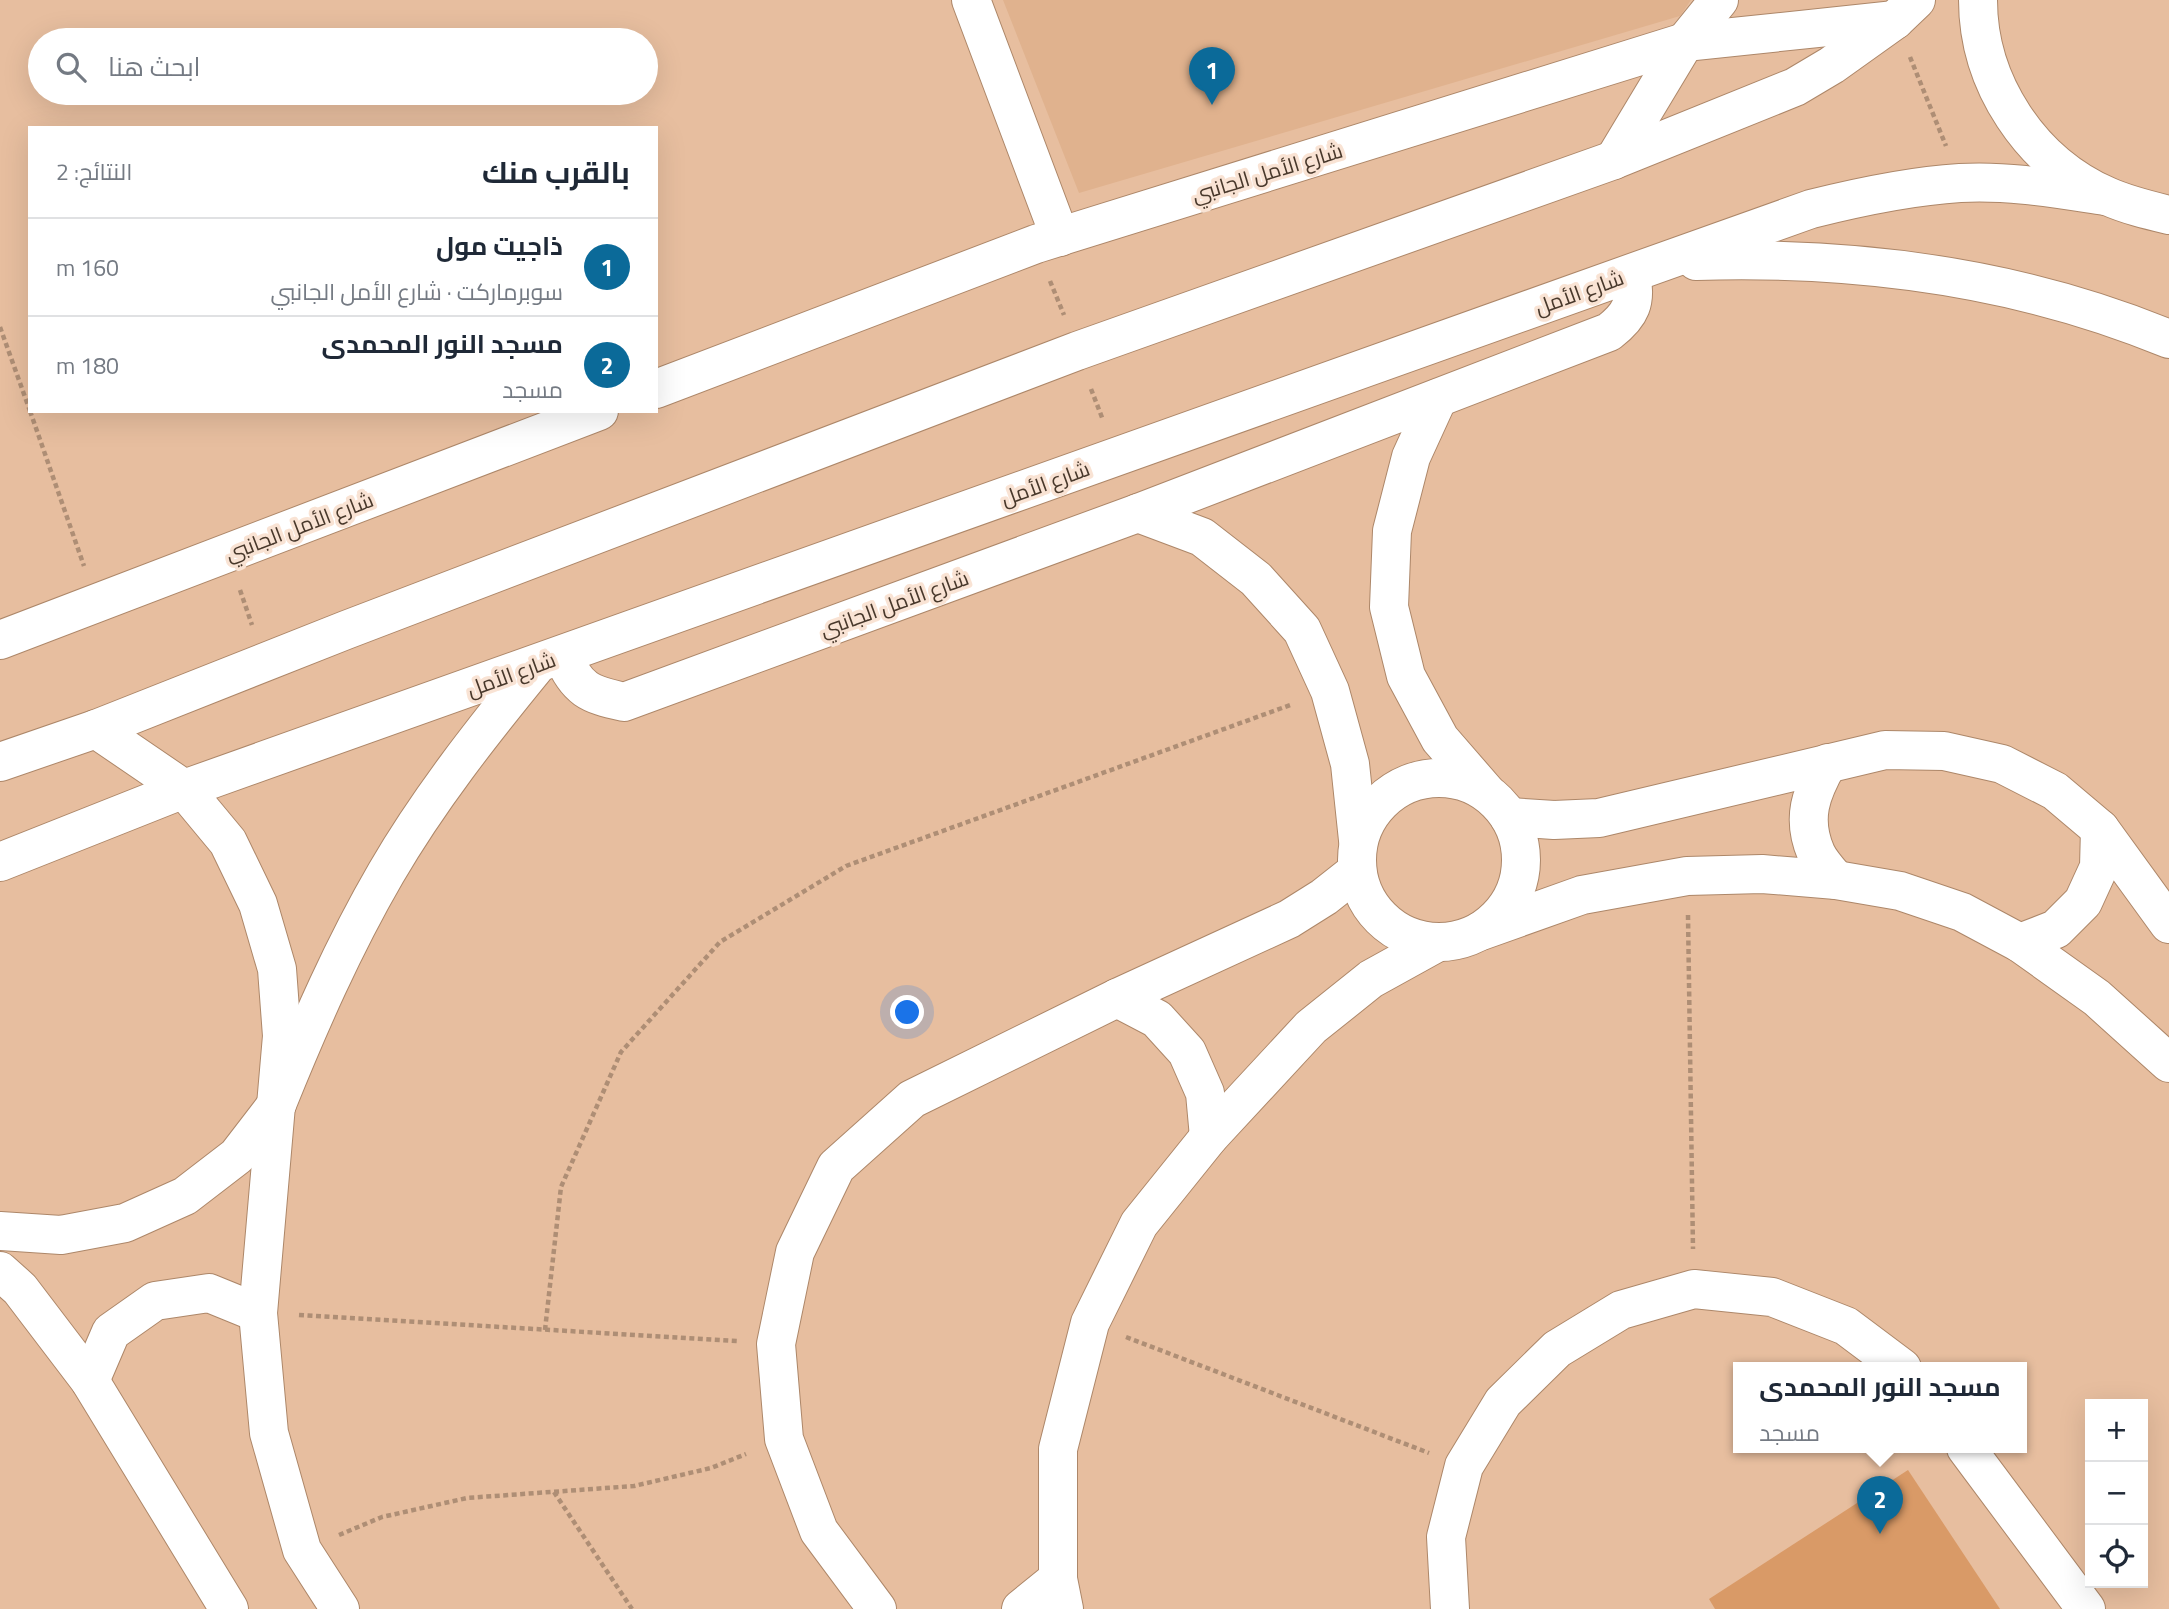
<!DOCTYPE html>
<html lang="ar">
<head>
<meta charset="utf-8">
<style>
	body { margin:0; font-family:"Titillium Web",Cairo,sans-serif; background:#f2f2f3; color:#1f2937; direction:rtl }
	.controls { position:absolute; right:21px; bottom:21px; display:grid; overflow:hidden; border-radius:0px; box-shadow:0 7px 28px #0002 }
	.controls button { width:63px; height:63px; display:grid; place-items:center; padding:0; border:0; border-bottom:2px solid #e0e1e3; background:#fff; color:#1f2937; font:35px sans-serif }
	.you { position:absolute; left:908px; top:1013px; width:24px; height:24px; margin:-18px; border:5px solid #fff; border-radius:50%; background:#1a73e8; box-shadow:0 0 0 10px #1a73e833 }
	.badge { display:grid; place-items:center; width:46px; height:46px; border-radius:50%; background:#0b6a99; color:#fff; font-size:23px; font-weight:700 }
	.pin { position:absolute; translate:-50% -58px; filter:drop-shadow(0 2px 4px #0008) }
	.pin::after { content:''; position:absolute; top:37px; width:24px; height:21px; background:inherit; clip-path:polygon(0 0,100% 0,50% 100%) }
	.popup { position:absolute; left:1733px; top:1362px; width:294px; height:91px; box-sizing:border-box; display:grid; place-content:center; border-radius:0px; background:#fff; filter:drop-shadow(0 2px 5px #0005); font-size:23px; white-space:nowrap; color:#747a83 }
	.popup b { font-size:26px; color:#1f2937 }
	.popup::after { content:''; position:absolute; left:50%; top:100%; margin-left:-14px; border:14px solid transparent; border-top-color:#fff }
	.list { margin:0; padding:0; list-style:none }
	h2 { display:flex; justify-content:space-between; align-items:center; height:91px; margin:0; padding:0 28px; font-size:30px }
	h2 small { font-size:23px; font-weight:400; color:#747a83 }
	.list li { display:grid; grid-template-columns:46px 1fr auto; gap:21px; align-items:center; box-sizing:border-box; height:98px; padding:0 28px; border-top:2px solid #e0e1e3 }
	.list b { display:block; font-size:26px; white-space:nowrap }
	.list p { margin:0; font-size:23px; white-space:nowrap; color:#747a83 }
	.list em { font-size:23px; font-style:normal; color:#747a83 }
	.icon { flex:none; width:38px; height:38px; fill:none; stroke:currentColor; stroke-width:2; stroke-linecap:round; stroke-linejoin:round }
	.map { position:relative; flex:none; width:2169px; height:1609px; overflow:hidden; direction:ltr }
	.search { position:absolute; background:#fff; box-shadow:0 7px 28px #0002; left:28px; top:28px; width:630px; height:77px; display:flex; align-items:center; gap:18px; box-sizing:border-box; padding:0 24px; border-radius:38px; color:#747a83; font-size:26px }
	.panel { position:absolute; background:#fff; box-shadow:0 7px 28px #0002; left:28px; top:126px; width:630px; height:287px; border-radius:0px; direction:rtl }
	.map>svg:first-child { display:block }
</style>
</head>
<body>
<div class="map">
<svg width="2169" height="1609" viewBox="0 0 2169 1609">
	<rect width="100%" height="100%" fill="#e7be9f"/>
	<polygon fill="#e0b28e" points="1003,0 1691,0 1680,16 1079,193"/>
	<polygon fill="#d99a67" points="1908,1470 2000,1609 1715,1609 1709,1599"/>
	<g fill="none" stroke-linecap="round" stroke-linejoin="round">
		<defs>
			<g id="minor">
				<polyline points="971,0 1060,237"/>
				<polyline points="656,389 1036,244 1685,42 1895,20"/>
				<polyline points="1438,398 1411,457 1392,531 1389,607 1406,676 1440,739 1486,792"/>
				<polyline points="1138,513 1202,537 1256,579 1302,630 1330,691 1350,764 1358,840"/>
				<polyline points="0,640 599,411"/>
				<path d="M562,655C578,690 588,694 624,702L1138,513L1609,332C1631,315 1637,302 1631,274"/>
				<polyline points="96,729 184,789 228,842 258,904 277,969 282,1036 258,1313 269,1433 302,1550 340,1609"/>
				<path d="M1828,763C1811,793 1801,818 1816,853C1820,862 1829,872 1836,880"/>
				<circle cx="1439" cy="860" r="82"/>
				<polyline points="1509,817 1554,820 1599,818 1885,750 1944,751 2002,764 2055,791 2100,829 2169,924"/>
				<polyline points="1481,931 1582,895 1687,876 1762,874 1836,880 1900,891 1962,912 2020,943 2097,998 2169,1063"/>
				<polyline points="2020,943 2056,929 2083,902 2099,867 2100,829"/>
				<polyline points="1117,998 1157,1019 1187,1052 1205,1093 1209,1137"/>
				<polyline points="0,1231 61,1235 125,1223 185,1196 237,1156 277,1104"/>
				<polyline points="0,1271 20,1289 90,1381 229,1609"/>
				<polyline points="90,1381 111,1332 155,1301 209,1293 258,1313"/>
				<polyline points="1966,1448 2086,1609"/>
				<polyline points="877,1609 819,1531 784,1439 776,1344 795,1252 836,1167 912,1099 1117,998 1289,919 1324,897 1357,871"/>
				<polyline points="1021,1609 1058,1579"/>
				<polyline points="1064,1609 1058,1579 1058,1449 1090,1323 1139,1224 1209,1137 1311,1027 1371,979 1438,942"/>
				<polyline points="1450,1609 1446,1537 1464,1466 1503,1402 1557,1349 1621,1310 1694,1289 1772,1297 1846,1326 1902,1368"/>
			</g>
			<g id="major">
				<path d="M1978,0C1978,83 2030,162 2107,196C2127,205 2148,210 2169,215"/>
				<polyline points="1614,160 1685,42 1719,0"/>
				<path d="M1696,261C1857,256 2019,277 2169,339"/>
				<polyline points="0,762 96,729 346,630 1077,351 1614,160 1795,87 1832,65 1895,20 1916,0"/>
				<path d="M0,862L184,789L1811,209C1859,197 1910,186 1960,183C2008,180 2058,189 2105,196"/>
				<path d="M277,1104C309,1025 343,947 386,873C429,799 482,732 536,666"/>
			</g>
		</defs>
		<use href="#minor" stroke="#ad8769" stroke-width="40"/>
		<use href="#major" stroke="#ad8769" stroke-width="40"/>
		<g stroke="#ae8e75" stroke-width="4.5" stroke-dasharray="5 3.5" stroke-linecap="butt">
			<polyline points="1910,57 1946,146"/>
			<polyline points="1050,281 1064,315"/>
			<polyline points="0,327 30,411"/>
			<polyline points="1091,389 1103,420"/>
			<polyline points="30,411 84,566"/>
			<polyline points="240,590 252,625"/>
			<polyline points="1688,915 1693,1249"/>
			<polyline points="299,1315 737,1341"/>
			<polyline points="545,1330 561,1187 621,1052 720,942 846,866 1293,704"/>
			<polyline points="1126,1337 1429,1453"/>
			<polyline points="554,1492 632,1609"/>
			<polyline points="339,1535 382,1517 467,1498 634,1486 711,1468 746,1454"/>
		</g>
		<use href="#minor" stroke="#fff" stroke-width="38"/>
		<use href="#major" stroke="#fff" stroke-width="38"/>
	</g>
	<g text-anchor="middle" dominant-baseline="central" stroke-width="7" stroke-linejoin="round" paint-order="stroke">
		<g font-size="21" fill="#48382b" stroke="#f9e3d4">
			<text transform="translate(1267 172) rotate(-17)">شارع الأمل الجانبي</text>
			<text transform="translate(1579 292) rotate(-20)">شارع الأمل</text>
			<text transform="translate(1045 483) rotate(-20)">شارع الأمل</text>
			<text transform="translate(299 526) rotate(-21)">شارع الأمل الجانبي</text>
			<text transform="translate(894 603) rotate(-20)">شارع الأمل الجانبي</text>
			<text transform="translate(511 674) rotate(-20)">شارع الأمل</text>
		</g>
	</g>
</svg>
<div class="controls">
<button>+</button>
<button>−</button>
<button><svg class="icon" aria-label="locate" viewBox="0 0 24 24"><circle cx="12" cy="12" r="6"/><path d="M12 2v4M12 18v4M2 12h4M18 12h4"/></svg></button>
</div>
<div class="you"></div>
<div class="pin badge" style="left:1212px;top:105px">1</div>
<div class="pin badge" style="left:1880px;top:1534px">2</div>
<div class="popup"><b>مسجد النور المحمدى</b>مسجد</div>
<div class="search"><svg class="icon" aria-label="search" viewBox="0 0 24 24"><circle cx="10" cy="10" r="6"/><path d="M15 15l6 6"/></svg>ابحث هنا</div>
<section class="panel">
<h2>بالقرب منك<small>النتائج: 2</small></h2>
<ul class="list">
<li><span class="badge">1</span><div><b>ذاجيت مول</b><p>سوبرماركت · شارع الأمل الجانبي</p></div><em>160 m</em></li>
<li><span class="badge">2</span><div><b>مسجد النور المحمدى</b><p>مسجد</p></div><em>180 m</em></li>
</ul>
</section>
</div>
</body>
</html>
